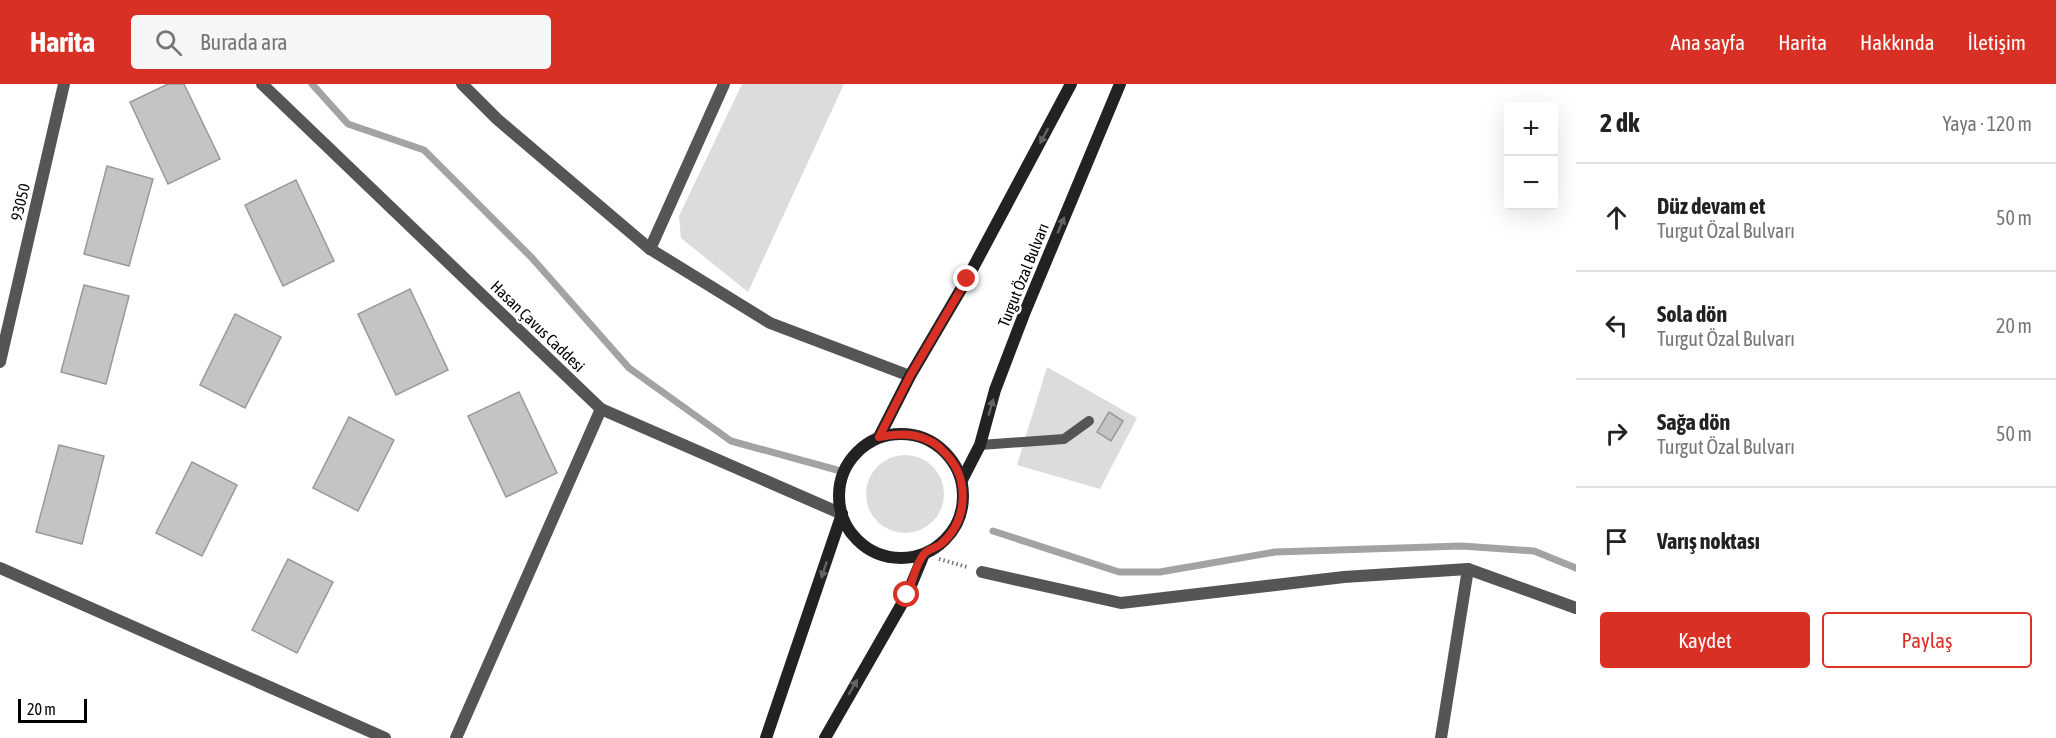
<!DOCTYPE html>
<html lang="tr">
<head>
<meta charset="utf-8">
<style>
	body { margin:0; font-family:"Asap Condensed",sans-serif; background:#f6f6f6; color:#222 }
	.controls { position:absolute; right:18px; top:18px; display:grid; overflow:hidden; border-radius:6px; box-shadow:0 6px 24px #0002 }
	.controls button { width:54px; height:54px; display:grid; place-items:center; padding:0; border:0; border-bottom:2px solid #e0e0e0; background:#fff; color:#222; font:30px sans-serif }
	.scale { position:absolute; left:18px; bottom:15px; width:69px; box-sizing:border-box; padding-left:6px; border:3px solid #000; border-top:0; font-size:16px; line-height:21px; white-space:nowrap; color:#000; -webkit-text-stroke:4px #fff; paint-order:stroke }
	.stop { position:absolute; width:18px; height:18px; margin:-14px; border:4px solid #d93025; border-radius:50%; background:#fff }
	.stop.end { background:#d93025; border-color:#fff; box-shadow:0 2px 6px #0008 }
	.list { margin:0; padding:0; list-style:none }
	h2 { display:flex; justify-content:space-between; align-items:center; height:78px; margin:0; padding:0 24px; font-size:26px }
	h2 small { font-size:20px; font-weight:400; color:#767676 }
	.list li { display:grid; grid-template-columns:39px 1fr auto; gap:18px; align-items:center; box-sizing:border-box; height:108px; padding:0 24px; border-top:2px solid #e0e0e0 }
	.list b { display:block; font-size:22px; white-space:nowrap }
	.list p { margin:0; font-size:20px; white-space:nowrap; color:#767676 }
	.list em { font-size:20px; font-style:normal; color:#767676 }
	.actions { display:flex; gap:12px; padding:18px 24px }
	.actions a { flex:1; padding:14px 0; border:2px solid #d93025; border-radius:6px; text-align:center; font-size:21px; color:#d93025 }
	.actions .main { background:#d93025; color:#fff }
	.icon { flex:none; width:33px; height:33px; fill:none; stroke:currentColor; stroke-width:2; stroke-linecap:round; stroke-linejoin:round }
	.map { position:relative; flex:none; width:1576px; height:654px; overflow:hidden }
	header { display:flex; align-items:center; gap:36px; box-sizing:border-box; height:84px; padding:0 30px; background:#d93025; color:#fff }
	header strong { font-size:28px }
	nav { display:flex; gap:33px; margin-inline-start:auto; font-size:21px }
	.search { width:420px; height:54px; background:#f6f6f6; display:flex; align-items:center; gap:15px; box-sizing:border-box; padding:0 21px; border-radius:6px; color:#767676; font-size:22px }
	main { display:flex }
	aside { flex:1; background:#fff }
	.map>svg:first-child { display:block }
</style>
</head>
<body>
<header>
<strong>Harita</strong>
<div class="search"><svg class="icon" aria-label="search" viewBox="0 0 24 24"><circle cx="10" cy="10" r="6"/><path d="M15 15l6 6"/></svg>Burada ara</div>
<nav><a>Ana sayfa</a><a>Harita</a><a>Hakkında</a><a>İletişim</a></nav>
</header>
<main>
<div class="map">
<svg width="1576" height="654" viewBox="0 0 1576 654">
	<rect width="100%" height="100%" fill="#fff"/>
	<g fill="#dcdcdc">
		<polygon points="742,0 844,0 748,208 681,154 679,132"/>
		<polygon points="1047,283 1137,334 1100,405 1017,381"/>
		<circle cx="905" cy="410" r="39"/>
	</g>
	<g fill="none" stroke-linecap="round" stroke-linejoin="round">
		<g stroke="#a3a3a3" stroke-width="7">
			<polyline points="312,0 348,40 424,66 532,174 629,284 731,357 837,386"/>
			<polyline points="993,447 1119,488 1160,488 1275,468 1462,462 1534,467 1576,484"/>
		</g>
	</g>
	<g fill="#c4c4c4" stroke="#999" stroke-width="1.5">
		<polygon points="168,0 184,0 220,75 168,100 130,18"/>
		<polygon points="107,82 153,95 129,182 84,170"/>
		<polygon points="296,96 334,177 283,202 245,121"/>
		<polygon points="84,201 129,212 106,300 61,288"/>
		<polygon points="410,205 448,286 396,311 358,230"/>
		<polygon points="235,230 281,253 245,324 200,301"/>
		<polygon points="519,308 557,389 506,413 468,332"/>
		<polygon points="1109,328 1123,337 1111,357 1097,348"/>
		<polygon points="349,333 394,356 358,427 313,404"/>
		<polygon points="59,361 104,372 82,460 36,448"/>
		<polygon points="192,378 237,401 202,472 156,449"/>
		<polygon points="288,475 333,498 297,569 252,546"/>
	</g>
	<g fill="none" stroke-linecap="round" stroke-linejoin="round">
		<polyline stroke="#777" stroke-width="4" stroke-dasharray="1.5 3" stroke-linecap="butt" points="939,475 967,483"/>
		<polyline stroke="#555" stroke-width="10" points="980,361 1064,355 1089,337"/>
		<g stroke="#555" stroke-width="12">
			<polyline points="262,0 601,325 842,430"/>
			<polyline points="462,0 497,35 650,165 770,239 910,292"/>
			<polyline points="650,165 724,0"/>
			<polyline points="0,278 64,0"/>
			<polyline points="0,484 385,654"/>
			<polyline points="982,488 1121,519 1344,493 1468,485 1576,524"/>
			<polyline points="456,654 601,325"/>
			<polyline points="1441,654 1468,485"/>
		</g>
		<g stroke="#222" stroke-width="12">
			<circle cx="901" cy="412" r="62"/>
			<polyline points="879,353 910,292 967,195 1071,0"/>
			<polyline points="962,396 980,361 995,306 1024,230 1120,0"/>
			<polyline points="766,654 842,430"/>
			<polyline points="825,654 907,511 924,470"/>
		</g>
	</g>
	<defs><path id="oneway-solid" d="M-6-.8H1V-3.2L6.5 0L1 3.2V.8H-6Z" transform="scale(1.5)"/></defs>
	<g fill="#646464">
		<use href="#oneway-solid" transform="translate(1044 52) rotate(118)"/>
		<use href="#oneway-solid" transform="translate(1061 141) rotate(-67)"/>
		<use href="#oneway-solid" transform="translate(991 323) rotate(-74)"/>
		<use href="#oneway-solid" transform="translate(824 486) rotate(108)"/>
		<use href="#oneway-solid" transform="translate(853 603) rotate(-60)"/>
	</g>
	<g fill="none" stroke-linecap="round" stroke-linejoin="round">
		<path stroke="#d93025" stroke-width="8" d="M907,511C912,500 916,478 925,469C929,465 936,464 941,460C968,437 970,395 946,370C928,349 905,348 879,353L910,292L967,195"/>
	</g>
	<g text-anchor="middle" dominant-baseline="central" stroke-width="4.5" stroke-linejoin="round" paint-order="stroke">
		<g font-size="16" fill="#000" stroke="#fff">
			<text transform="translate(20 118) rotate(-77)">93050</text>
			<text transform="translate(1023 191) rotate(-68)">Turgut Özal Bulvarı</text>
			<text transform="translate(538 242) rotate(44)">Hasan Çavus Caddesi</text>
		</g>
	</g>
</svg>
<div class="controls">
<button>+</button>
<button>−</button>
</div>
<div class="scale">20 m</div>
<div class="stop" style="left:907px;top:511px"></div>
<div class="stop end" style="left:967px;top:195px"></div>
</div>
<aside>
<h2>2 dk<small>Yaya · 120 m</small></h2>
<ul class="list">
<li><svg class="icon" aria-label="ahead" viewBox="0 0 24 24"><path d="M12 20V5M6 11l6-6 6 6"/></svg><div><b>Düz devam et</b><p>Turgut Özal Bulvarı</p></div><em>50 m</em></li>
<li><svg class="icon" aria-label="left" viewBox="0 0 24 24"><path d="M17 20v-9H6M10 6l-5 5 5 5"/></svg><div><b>Sola dön</b><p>Turgut Özal Bulvarı</p></div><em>20 m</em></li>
<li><svg class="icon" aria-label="right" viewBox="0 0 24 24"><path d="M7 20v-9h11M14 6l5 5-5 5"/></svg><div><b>Sağa dön</b><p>Turgut Özal Bulvarı</p></div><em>50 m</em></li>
<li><svg class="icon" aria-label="arrive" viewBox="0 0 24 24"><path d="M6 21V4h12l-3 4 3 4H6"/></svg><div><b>Varış noktası</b></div></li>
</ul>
<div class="actions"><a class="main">Kaydet</a><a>Paylaş</a></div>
</aside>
</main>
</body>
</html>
